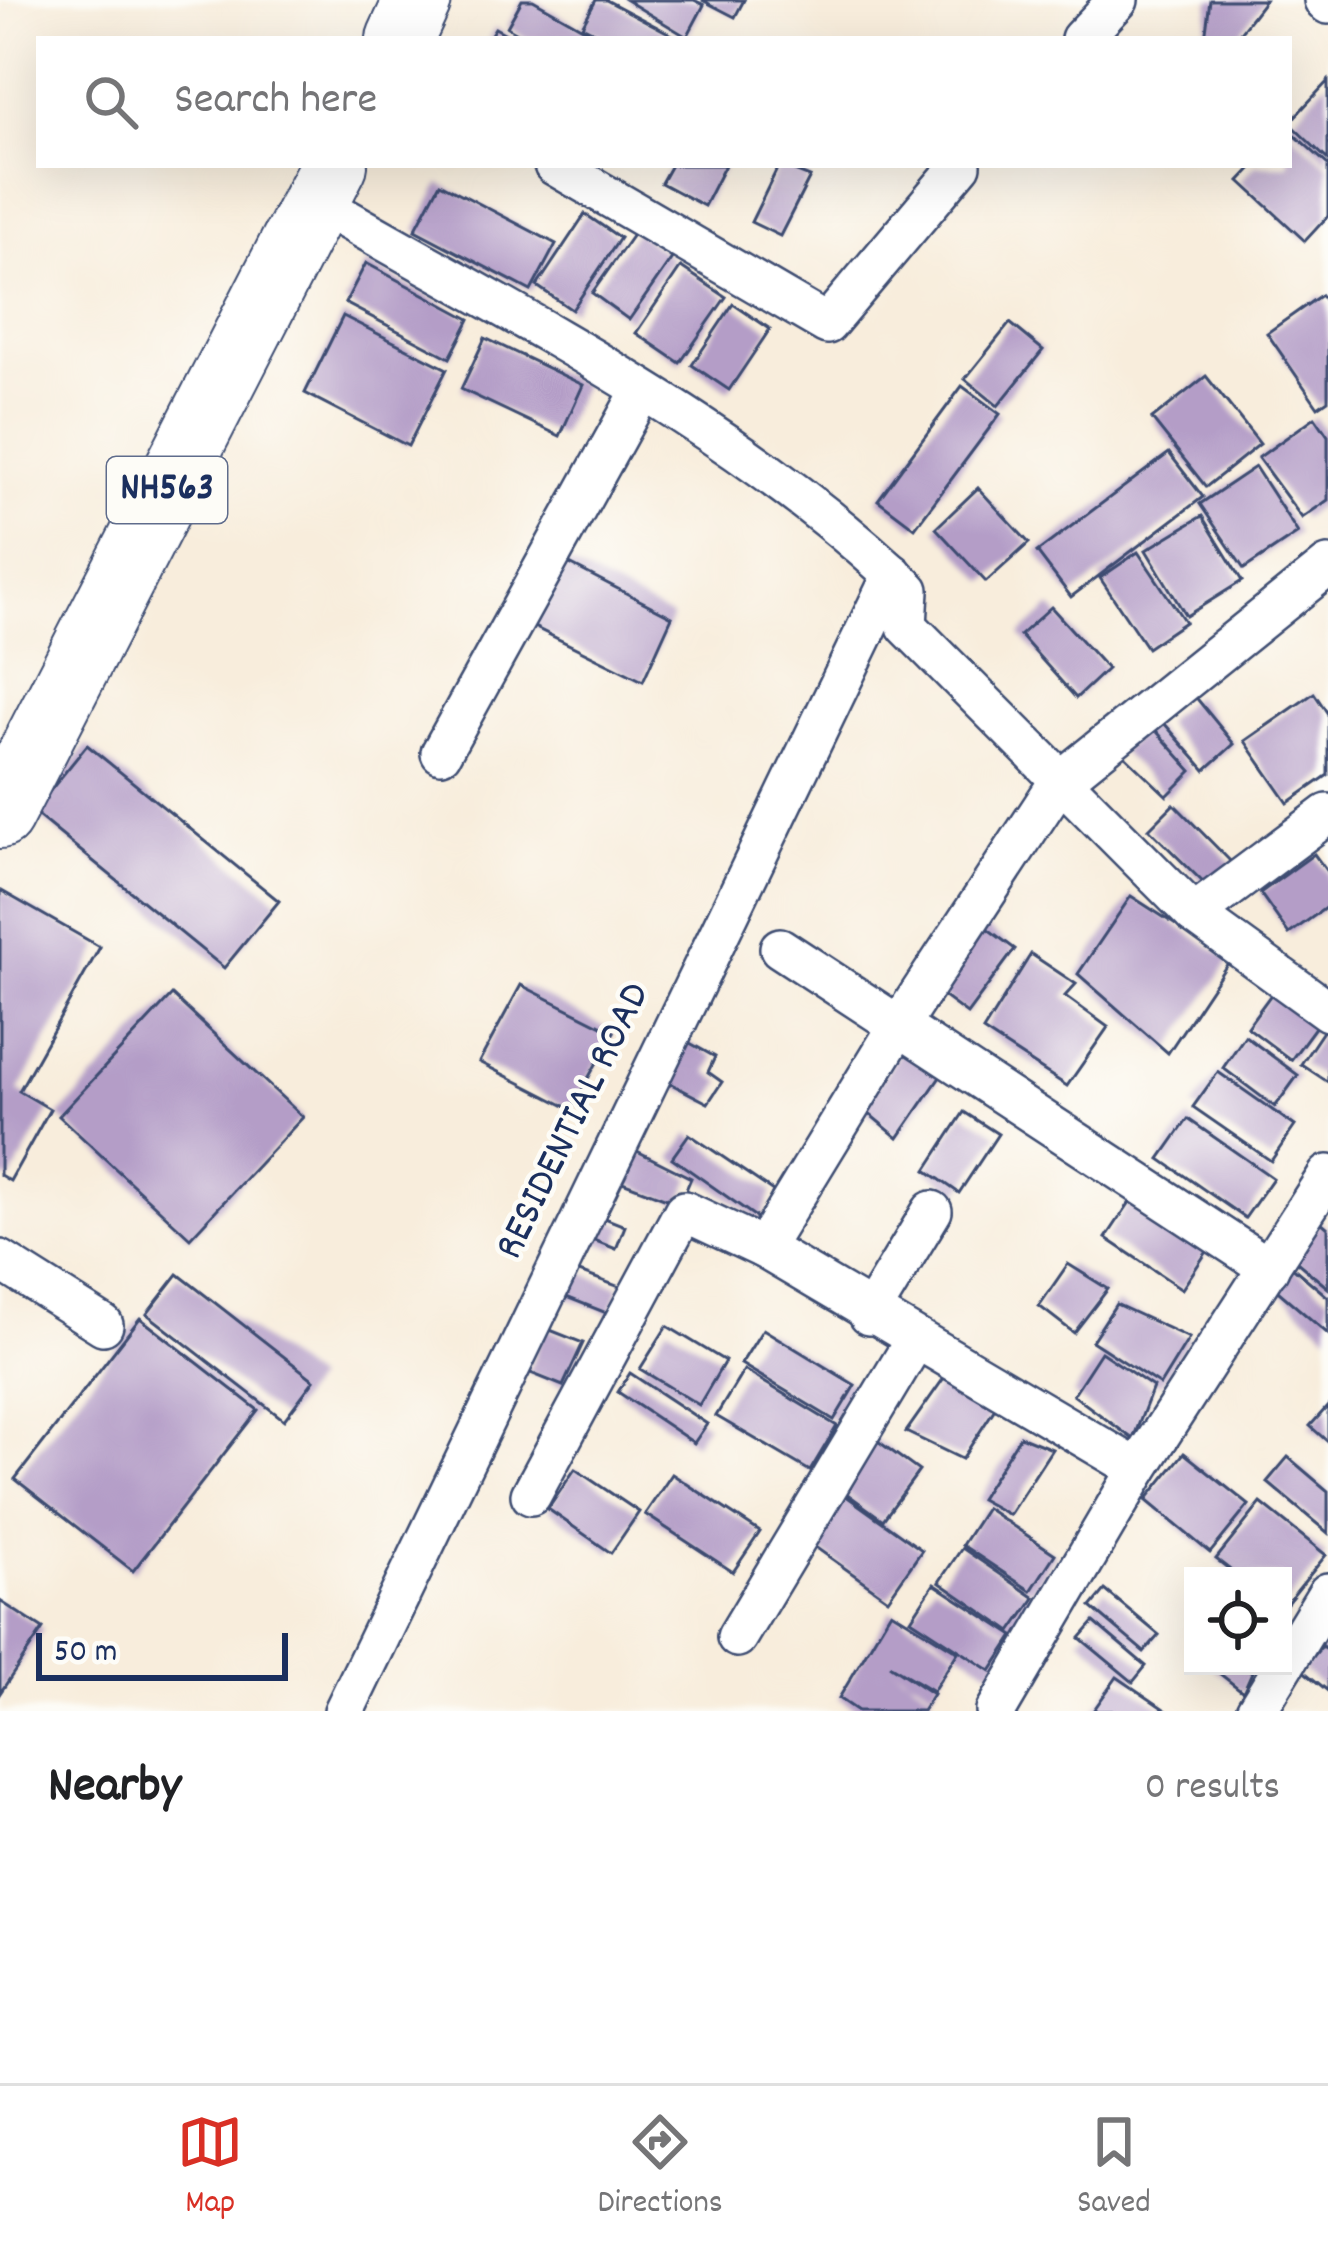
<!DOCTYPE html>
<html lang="en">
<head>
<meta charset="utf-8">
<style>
	body { margin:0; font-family:Dekko,sans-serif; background:#f2f2f2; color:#202124 }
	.controls { position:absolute; right:36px; bottom:36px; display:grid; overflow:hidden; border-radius:0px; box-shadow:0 12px 48px #0002 }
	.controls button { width:108px; height:108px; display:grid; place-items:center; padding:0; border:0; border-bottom:3px solid #e0e0e0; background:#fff; color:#202124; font:60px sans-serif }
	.scale { position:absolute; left:36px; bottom:30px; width:252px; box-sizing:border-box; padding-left:12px; border:6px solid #1b2f5e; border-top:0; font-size:33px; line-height:42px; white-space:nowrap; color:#1b2f5e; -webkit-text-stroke:9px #fdfcf7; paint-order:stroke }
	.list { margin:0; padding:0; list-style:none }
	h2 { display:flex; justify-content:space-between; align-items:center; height:156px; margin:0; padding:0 48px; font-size:51px }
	h2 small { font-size:39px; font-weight:400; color:#757577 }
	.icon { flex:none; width:66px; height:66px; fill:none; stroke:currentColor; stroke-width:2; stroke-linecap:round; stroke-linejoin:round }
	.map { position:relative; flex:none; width:1328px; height:1711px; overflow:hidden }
	.search { position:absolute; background:#fff; box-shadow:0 12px 48px #0002; left:36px; right:36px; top:36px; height:132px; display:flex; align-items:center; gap:30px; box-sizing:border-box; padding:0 42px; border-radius:0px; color:#757577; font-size:45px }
	.sheet { height:372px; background:#fff }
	nav { display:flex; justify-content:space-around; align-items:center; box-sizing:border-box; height:168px; border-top:3px solid #e0e0e0; background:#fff; font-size:33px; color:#757577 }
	nav a { display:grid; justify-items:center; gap:6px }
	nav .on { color:#d93025 }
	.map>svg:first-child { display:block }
</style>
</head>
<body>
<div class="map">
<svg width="1328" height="1711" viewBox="0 0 1328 1711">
	<rect width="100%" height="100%" fill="#fdfcf7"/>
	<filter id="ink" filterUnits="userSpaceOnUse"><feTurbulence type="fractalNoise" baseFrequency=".00833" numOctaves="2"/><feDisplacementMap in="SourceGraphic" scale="24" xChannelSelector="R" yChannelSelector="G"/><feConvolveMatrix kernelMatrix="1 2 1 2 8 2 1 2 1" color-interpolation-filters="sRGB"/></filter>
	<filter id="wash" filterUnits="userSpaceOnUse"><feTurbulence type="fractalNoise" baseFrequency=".004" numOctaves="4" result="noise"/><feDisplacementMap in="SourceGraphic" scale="48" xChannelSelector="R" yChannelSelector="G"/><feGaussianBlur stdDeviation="2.7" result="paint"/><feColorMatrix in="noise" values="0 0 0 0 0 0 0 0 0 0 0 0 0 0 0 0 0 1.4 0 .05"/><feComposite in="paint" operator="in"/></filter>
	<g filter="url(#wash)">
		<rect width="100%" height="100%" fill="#f8eddc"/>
		<g id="blocks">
			<g fill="#b49dc7">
				<polygon points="522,0 533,0 602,39 528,39 507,27"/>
				<polygon points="596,0 606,0 680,39 608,39 582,26"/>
				<polygon points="626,0 694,0 704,5 687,37"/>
				<polygon points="702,0 744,0 735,17"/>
				<polygon points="1210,0 1265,0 1235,39 1205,39"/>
				<polygon points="495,28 515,39 488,39"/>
				<polygon points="1328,81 1328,160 1289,123"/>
				<polygon points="1289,130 1328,165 1328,216 1305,241 1240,181 1255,165 1289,165"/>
				<polygon points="671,165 725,165 704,206 661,183"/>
				<polygon points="779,165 810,177 780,236 751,222"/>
				<polygon points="440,183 556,244 531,291 415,230"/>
				<polygon points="585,214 620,238 572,310 537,286"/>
				<polygon points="635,232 672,258 629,320 592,293"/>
				<polygon points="366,263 470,319 450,358 345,303"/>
				<polygon points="681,267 726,297 680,363 636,333"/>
				<polygon points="1321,295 1328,306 1328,400 1318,407 1267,333"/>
				<polygon points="733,304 770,329 729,390 692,365"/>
				<polygon points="343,316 447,369 408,446 305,393"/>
				<polygon points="1010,323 1043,350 998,406 965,379"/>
				<polygon points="485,338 583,385 560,436 461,389"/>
				<polygon points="1206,376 1260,444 1206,487 1152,419"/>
				<polygon points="962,386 1000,414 915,528 878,500"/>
				<polygon points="1315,417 1328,436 1328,500 1302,518 1258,458"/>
				<polygon points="1169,453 1203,497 1071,597 1037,552"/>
				<polygon points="1255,467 1298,533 1244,569 1200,504"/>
				<polygon points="978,488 1029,543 986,582 936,528"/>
				<polygon points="1202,516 1242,581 1186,616 1146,550"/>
				<polygon points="1138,552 1185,622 1147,648 1100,578"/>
				<polygon points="564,561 672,617 643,681 532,626"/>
				<polygon points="1051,607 1107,669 1076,698 1020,635"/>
				<polygon points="1314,693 1328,714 1328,775 1288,803 1245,741"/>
				<polygon points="1194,695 1234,744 1205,770 1164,723"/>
				<polygon points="1150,724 1192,771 1167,796 1121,752"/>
				<polygon points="87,745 279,901 224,968 33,812"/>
				<polygon points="1174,804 1236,867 1212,891 1149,829"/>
				<polygon points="1314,854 1328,873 1328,906 1289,934 1260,893"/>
				<polygon points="0,890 100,947 19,1091 50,1109 10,1181 0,1175"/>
				<polygon points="1131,896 1230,960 1168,1053 1078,974"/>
				<polygon points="984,926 1015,949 967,1014 936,991"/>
				<polygon points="1031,954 1076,984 1065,996 1108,1027 1067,1086 983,1031"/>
				<polygon points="521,985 614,1032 571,1109 479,1062"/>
				<polygon points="1272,993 1316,1026 1291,1060 1247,1027"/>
				<polygon points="172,995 303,1117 190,1238 59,1116"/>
				<polygon points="1328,1024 1328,1082 1301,1064"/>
				<polygon points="1245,1036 1298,1075 1275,1107 1223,1068"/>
				<polygon points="679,1037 715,1057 708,1072 722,1082 708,1103 658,1077"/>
				<polygon points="902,1049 940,1077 898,1138 862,1108"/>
				<polygon points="1218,1072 1295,1126 1271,1161 1193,1107"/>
				<polygon points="964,1112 998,1134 959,1193 926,1170"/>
				<polygon points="1188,1119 1273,1178 1245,1218 1160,1159"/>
				<polygon points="689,1134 773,1191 760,1220 672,1158"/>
				<polygon points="627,1146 691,1178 680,1204 609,1177"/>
				<polygon points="1132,1199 1208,1250 1182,1289 1106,1238"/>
				<polygon points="587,1211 625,1226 616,1249 578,1234"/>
				<polygon points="1321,1222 1328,1228 1328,1288 1291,1257"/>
				<polygon points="1068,1264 1108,1289 1074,1333 1039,1306"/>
				<polygon points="1290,1265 1328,1297 1328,1334 1272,1286"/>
				<polygon points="571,1269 620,1287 609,1314 561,1295"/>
				<polygon points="178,1274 314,1380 284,1420 147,1314"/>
				<polygon points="1116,1304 1189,1338 1160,1385 1092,1341"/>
				<polygon points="140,1318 258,1410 133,1571 15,1479"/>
				<polygon points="667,1326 725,1361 699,1405 640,1369"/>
				<polygon points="545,1328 583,1343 563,1386 528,1372"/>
				<polygon points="763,1329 855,1385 834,1420 741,1364"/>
				<polygon points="1101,1352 1153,1387 1133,1439 1073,1395"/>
				<polygon points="744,1370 837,1426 810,1471 716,1416"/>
				<polygon points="630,1373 707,1424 694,1443 618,1392"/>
				<polygon points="944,1378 996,1407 962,1459 906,1432"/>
				<polygon points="1328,1406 1328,1442 1310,1426"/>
				<polygon points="871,1436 919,1471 883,1520 835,1485"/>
				<polygon points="1020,1436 1052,1449 1009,1515 980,1499"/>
				<polygon points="1184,1453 1249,1505 1210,1553 1146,1500"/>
				<polygon points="1288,1457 1328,1491 1328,1533 1267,1482"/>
				<polygon points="575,1469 639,1512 611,1553 548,1509"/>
				<polygon points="672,1474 760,1532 733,1572 645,1514"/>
				<polygon points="842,1493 922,1550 888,1599 808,1542"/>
				<polygon points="1261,1503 1326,1555 1283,1608 1283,1576 1238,1576 1216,1559"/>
				<polygon points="986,1508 1055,1554 1031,1591 962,1545"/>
				<polygon points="962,1548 1035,1598 1011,1632 939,1582"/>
				<polygon points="934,1584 1014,1636 991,1671 911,1619"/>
				<polygon points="1105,1590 1159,1635 1144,1652 1091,1607"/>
				<polygon points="0,1601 43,1629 0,1693"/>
				<polygon points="891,1611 958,1652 933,1691 889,1665 933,1694 922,1711 858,1711 839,1698"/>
				<polygon points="1094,1622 1146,1666 1133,1682 1080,1638"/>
				<polygon points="1322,1646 1328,1651 1328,1691 1302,1670"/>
				<polygon points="1210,1666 1244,1666 1252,1672 1243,1692"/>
				<polygon points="1117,1677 1167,1711 1093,1711"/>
			</g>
		</g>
	</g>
	<g filter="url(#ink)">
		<use href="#blocks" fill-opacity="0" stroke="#3c4c71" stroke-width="3"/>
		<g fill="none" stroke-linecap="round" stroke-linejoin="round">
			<defs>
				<g id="street">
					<polyline points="1324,0 1328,4"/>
					<polyline points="1081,39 1118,0"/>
					<polyline points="554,165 827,324 961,165"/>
					<path d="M315,201C517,318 739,426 909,590L907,626L1194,914L1328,1011"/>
					<polyline points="441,753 642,390"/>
					<polyline points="1194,914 1328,814"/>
					<polyline points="780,948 1269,1268"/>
					<polyline points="763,1248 898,1027 1059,782 1328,566"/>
					<polyline points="0,1260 103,1325"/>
					<polyline points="869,1315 932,1211"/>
					<polyline points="531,1495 684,1211 763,1248 1138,1469"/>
					<polyline points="737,1637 914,1342"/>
					<polyline points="344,1711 893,574"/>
					<polyline points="996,1711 1138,1469 1328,1175"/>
					<polyline points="1256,1711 1328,1593"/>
				</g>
				<g id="highway">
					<polyline points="400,39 418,0"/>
					<polyline points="0,815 334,165"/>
				</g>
			</defs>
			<use href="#street" stroke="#3c4c71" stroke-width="44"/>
			<use href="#highway" stroke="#3c4c71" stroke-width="70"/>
			<use href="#street" stroke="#fff" stroke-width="39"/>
			<use href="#highway" stroke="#fff" stroke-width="66"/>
		</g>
	</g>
	<g text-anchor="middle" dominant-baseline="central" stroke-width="9" stroke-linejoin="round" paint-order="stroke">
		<rect fill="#fdfcf7" stroke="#5f6c8c" stroke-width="3" x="107" y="457" width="120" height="66" rx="9"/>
		<g font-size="39" font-weight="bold" fill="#1b2f5e">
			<text x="167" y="490">NH563</text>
		</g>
		<g font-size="42" fill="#1b2f5e" stroke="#fdfcf7">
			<text transform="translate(575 1122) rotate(-64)">RESIDENTIAL ROAD</text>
		</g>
	</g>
</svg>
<div class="controls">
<button><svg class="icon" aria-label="locate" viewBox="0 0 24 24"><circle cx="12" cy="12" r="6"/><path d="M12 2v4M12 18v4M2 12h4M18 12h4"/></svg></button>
</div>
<div class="scale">50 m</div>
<div class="search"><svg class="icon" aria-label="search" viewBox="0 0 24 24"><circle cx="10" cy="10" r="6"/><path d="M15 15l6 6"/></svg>Search here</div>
</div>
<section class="sheet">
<h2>Nearby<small>0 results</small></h2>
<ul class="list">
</ul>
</section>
<nav>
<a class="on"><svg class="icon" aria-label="map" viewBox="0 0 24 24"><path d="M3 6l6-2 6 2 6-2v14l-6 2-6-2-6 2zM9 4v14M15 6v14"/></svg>Map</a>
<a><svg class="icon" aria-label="directions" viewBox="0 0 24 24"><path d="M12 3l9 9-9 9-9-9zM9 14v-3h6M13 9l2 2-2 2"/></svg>Directions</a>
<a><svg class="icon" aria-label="saved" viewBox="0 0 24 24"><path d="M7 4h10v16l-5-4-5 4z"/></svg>Saved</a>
</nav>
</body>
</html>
